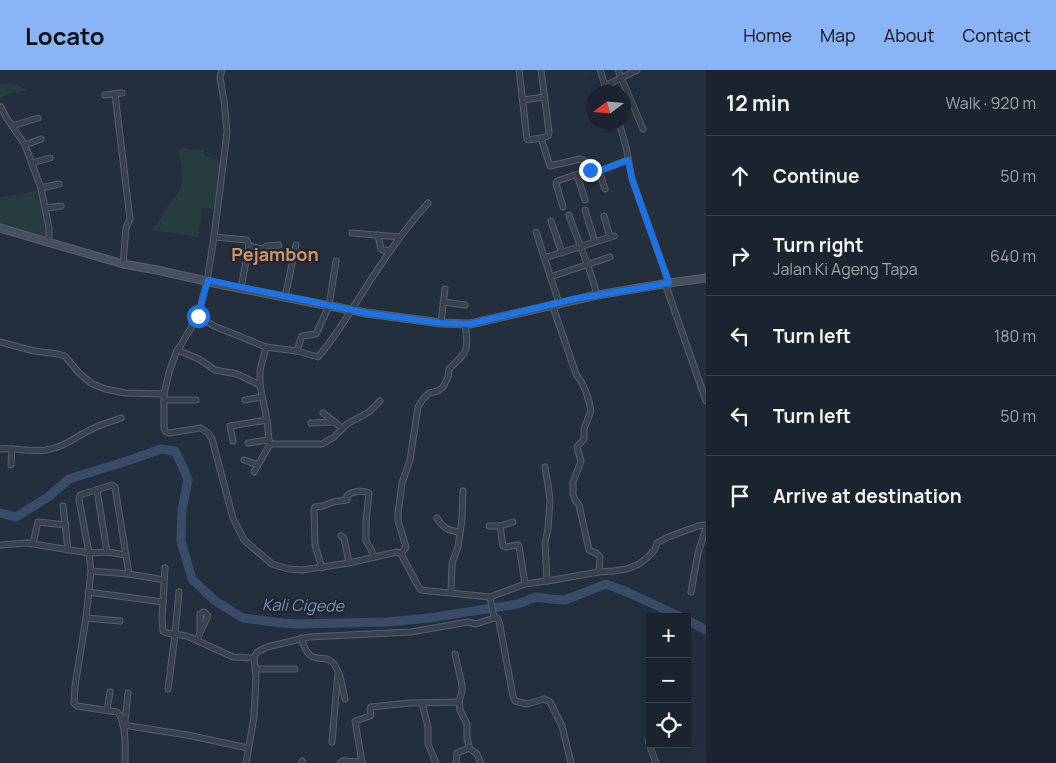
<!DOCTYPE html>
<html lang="en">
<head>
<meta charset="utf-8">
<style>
	body { margin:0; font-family:Manrope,sans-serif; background:#282f3a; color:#f1f3f6 }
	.controls { position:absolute; right:15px; bottom:15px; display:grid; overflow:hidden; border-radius:0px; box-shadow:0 5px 20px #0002 }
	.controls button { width:45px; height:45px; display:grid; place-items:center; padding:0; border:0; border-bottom:1px solid #39404a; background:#1b232e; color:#f1f3f6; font:25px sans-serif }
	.compass { position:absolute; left:586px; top:15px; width:45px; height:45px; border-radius:50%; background:#1b232e; box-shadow:0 5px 20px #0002; rotate:254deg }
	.stop { position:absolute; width:15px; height:15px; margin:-11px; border:4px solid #1a73e8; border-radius:50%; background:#fff }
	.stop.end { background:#1a73e8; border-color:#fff; box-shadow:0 1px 5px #0008 }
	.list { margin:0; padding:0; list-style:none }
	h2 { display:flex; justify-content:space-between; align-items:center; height:65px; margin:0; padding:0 20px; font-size:21px }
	h2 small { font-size:16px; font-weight:400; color:#a0a4aa }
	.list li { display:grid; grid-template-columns:32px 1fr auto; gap:15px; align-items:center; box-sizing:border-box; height:80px; padding:0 20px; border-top:1px solid #39404a }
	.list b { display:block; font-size:19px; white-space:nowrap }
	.list p { margin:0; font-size:16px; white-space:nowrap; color:#a0a4aa }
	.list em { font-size:16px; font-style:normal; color:#a0a4aa }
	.icon { flex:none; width:28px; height:28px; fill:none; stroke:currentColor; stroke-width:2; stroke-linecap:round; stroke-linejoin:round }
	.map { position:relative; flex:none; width:706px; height:693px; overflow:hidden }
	header { display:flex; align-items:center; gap:30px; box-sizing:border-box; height:70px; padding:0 25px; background:#8ab4f8; color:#111 }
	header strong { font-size:24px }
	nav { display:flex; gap:28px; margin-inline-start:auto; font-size:18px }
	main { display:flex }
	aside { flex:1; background:#1b232e }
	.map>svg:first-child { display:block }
</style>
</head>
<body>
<header>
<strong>Locato</strong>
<nav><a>Home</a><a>Map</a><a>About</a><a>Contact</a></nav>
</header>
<main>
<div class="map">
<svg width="706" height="693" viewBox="0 0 706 693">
	<rect width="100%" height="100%" fill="#242f3e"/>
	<g fill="#263c3f">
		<polygon points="0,13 15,14 27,20 6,25 0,29"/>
		<polygon points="181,78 194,80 204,80 205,86 221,91 214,139 202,138 198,167 151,160 156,155 168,136 180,120 182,110 182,98 178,80"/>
		<polygon points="38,120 40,126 47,169 0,156 0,127 17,125"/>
	</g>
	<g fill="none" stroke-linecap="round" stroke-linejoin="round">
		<g stroke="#394c67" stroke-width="9">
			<polyline points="0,443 16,447 48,427 69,409 127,391 161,379 175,381 182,395 188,410 182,439 181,471 192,509 214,530 243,548 282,553 298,554 388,552 429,548 518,534 536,527 550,529 565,530 606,514 627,522 681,547"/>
			<polyline points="687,550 706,560"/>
		</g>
		<defs>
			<g id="street">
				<polyline points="222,0 220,7 224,31 227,61 226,71 214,167 207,211 198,246 176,283 169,302 164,324 164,358 166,362 169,363 201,358 208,363 212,369 233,448 244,470 272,494 288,499 302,500 349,493 397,482 401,484 417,514 421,520 430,521 490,527 525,514 547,511 599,502 613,501 627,499 639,494 649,486 655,479 657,473 668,467 698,456 706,455"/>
				<path d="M519,0L527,69L528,70L541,68L550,96L580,89C586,90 588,95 590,100"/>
				<polyline points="541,0 549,62 548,66 541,68"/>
				<polyline points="600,0 607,22"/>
				<polyline points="618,0 643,59"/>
				<polyline points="605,16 637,0"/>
				<polyline points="115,24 130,149 126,158 123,194"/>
				<polyline points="105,25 122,23"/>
				<polyline points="523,30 545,27"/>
				<polyline points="1,37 6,47 25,75 41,118 49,158 49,173"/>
				<polyline points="619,52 626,77 632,109 669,213"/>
				<polyline points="12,56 38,48"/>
				<polyline points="25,75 41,69"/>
				<polyline points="32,93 50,88"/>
				<polyline points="599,101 605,119"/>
				<polyline points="577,105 585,130"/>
				<polyline points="41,118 59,114"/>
				<polyline points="563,137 556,114 557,111 590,100 599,101 628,90"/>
				<polyline points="46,138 61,136"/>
				<polyline points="585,140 595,172"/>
				<path d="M569,145C578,172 590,197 597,225"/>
				<polyline points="604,146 610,167"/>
				<polyline points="551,151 562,183"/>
				<polyline points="536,162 559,233"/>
				<polyline points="352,163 399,167"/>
				<polyline points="378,165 381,179 383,180 390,181"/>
				<polyline points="214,167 247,170 249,176 241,218"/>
				<polyline points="249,176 262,179 266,176 279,175"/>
				<polyline points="544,188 614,166"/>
				<polyline points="550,207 610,187"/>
				<polyline points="665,213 706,331"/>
				<polyline points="285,227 296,175"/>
				<polyline points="443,232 465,235"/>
				<path d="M552,234L576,304C584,314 589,329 591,341L584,359V369L577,377L581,391L573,412V424L575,430L579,435L589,480L596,483L600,487L599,502"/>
				<polyline points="198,246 214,256 266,277 260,300 260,315 267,350 269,370 270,374 322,374 334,367 347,354 369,342 380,331"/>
				<polyline points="441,253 445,219"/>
				<polyline points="0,272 34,281 58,284 65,286 79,303 91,313 105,319 125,323 164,324"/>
				<path d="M266,277L297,281L318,287C333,270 344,252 356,233C378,198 400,164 428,133"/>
				<polyline points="177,280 199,289 215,300 237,304 260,315"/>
				<polyline points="297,281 301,268 302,266 316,264 329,236 336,191"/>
				<polyline points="164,330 196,330"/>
				<polyline points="245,330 262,327"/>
				<polyline points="323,343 342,358"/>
				<polyline points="311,353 335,352"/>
				<polyline points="233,371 230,356 267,350"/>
				<polyline points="248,373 269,370"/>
				<path d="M0,379C15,378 31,382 46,380C68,376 74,367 92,359C101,354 111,352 121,348"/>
				<polyline points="244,390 258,395"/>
				<polyline points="11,395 12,379"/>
				<polyline points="545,397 548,415 550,430 548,459 545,472 547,511"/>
				<polyline points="254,402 270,374"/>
				<polyline points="97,420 107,482"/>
				<polyline points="63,436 68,480"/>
				<path d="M437,448C443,458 449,461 460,462"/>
				<polyline points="489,456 500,456 513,452"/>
				<polyline points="500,456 503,476 506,477 518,475 519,476 525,514"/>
				<polyline points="341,466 344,468 349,493"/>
				<polyline points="33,473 38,452 66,455"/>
				<polyline points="0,475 27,473 89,483 107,482 126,485"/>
				<path d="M401,484L406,477L398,451V443L402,413L410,390L418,337L423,329L429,323L438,321L443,317L448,307L449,299C468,281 469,281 465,254"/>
				<polyline points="165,498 162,549 163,561 167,563 187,566 233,587 254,588 256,606 254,647 246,693"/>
				<path d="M322,498L315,475L314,439L315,437L323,436L333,432L347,430V426C352,421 362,420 369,423L366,452V471L371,479L374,487"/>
				<polyline points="91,501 129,504 164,510"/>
				<polyline points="88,522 163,532"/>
				<polyline points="451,522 452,493 458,477 462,449 463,421"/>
				<polyline points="691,522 698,483 706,458"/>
				<polyline points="490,527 494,548 497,548 499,551 513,626 515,631 527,634 544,629 550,632 562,656 571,693"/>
				<polyline points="86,548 120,551"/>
				<path d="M301,568C303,573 306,583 311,586C315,589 322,588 327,589C340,593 342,617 345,629"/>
				<polyline points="197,570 202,558 208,546 204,542 200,544 200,561"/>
				<polyline points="455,584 462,615 462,621 459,632 460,640 467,654 467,669 469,676 467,679 457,683 456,693"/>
				<polyline points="254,588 257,582 267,577 309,567 411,562 468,552 476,554 494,548"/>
				<polyline points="255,599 295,599"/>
				<polyline points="168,619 175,564 179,522"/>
				<polyline points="422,633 428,657 428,674 436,693"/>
				<polyline points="107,640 110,622"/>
				<polyline points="125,652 128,623"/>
				<polyline points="123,655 187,665 248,678"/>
				<polyline points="650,669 648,671 656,693"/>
				<polyline points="332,672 338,602"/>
				<polyline points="469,678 477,684 481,693"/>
				<polyline points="302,691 303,693"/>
				<path d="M125,693C125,680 127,650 117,642L77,636L74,633L75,616L86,548L91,501L89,483L79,430L80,425L112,415L115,417L129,504"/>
				<polyline points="340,693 343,691 362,692 355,651 370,646 371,645 370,639 371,637 410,633 459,632"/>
			</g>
			<polyline id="secondary" points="0,158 123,194 157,200 223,215 366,243 441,253 470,254 597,225 669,213 706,208"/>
		</defs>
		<use href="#street" stroke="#565f6c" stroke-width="7"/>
		<use href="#secondary" stroke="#565f6c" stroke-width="9"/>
		<use href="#street" stroke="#38414e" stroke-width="5"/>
		<use href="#secondary" stroke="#465061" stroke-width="7"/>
	</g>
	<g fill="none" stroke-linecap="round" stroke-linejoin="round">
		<polyline stroke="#1a73e8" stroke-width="6" points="198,246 208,210 366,243 441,253 470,254 574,229 669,213 632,109 628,90 599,101 590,100"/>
	</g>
	<g text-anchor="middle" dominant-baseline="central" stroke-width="4.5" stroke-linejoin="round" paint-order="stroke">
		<g font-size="16" font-style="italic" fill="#7c92b1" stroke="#1d2633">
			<text transform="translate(303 535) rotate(1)">Kali Cigede</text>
		</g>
		<g font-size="18" font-weight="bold" fill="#d59563" stroke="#1d2633">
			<text x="275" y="184">Pejambon</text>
		</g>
	</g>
</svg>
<div class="controls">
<button>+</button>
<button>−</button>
<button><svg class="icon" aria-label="locate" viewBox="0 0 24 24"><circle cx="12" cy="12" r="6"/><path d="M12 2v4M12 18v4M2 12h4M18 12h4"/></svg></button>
</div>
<svg class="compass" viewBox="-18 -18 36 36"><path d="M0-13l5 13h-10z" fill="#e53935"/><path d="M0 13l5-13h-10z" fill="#a0a4aa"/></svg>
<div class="stop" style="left:198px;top:246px"></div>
<div class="stop end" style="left:590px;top:100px"></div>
</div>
<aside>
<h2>12 min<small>Walk · 920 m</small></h2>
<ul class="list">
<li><svg class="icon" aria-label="ahead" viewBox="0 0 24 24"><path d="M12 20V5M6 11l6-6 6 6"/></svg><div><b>Continue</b></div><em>50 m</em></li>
<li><svg class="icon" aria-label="right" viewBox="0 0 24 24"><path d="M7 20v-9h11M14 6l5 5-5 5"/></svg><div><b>Turn right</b><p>Jalan Ki Ageng Tapa</p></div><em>640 m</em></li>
<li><svg class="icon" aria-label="left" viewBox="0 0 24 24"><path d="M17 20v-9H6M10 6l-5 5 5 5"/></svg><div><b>Turn left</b></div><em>180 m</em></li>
<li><svg class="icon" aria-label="left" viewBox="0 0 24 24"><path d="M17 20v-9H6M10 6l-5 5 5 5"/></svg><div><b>Turn left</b></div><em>50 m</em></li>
<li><svg class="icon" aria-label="arrive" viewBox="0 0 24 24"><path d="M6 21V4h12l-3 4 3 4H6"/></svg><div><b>Arrive at destination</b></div></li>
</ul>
</aside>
</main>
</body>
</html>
